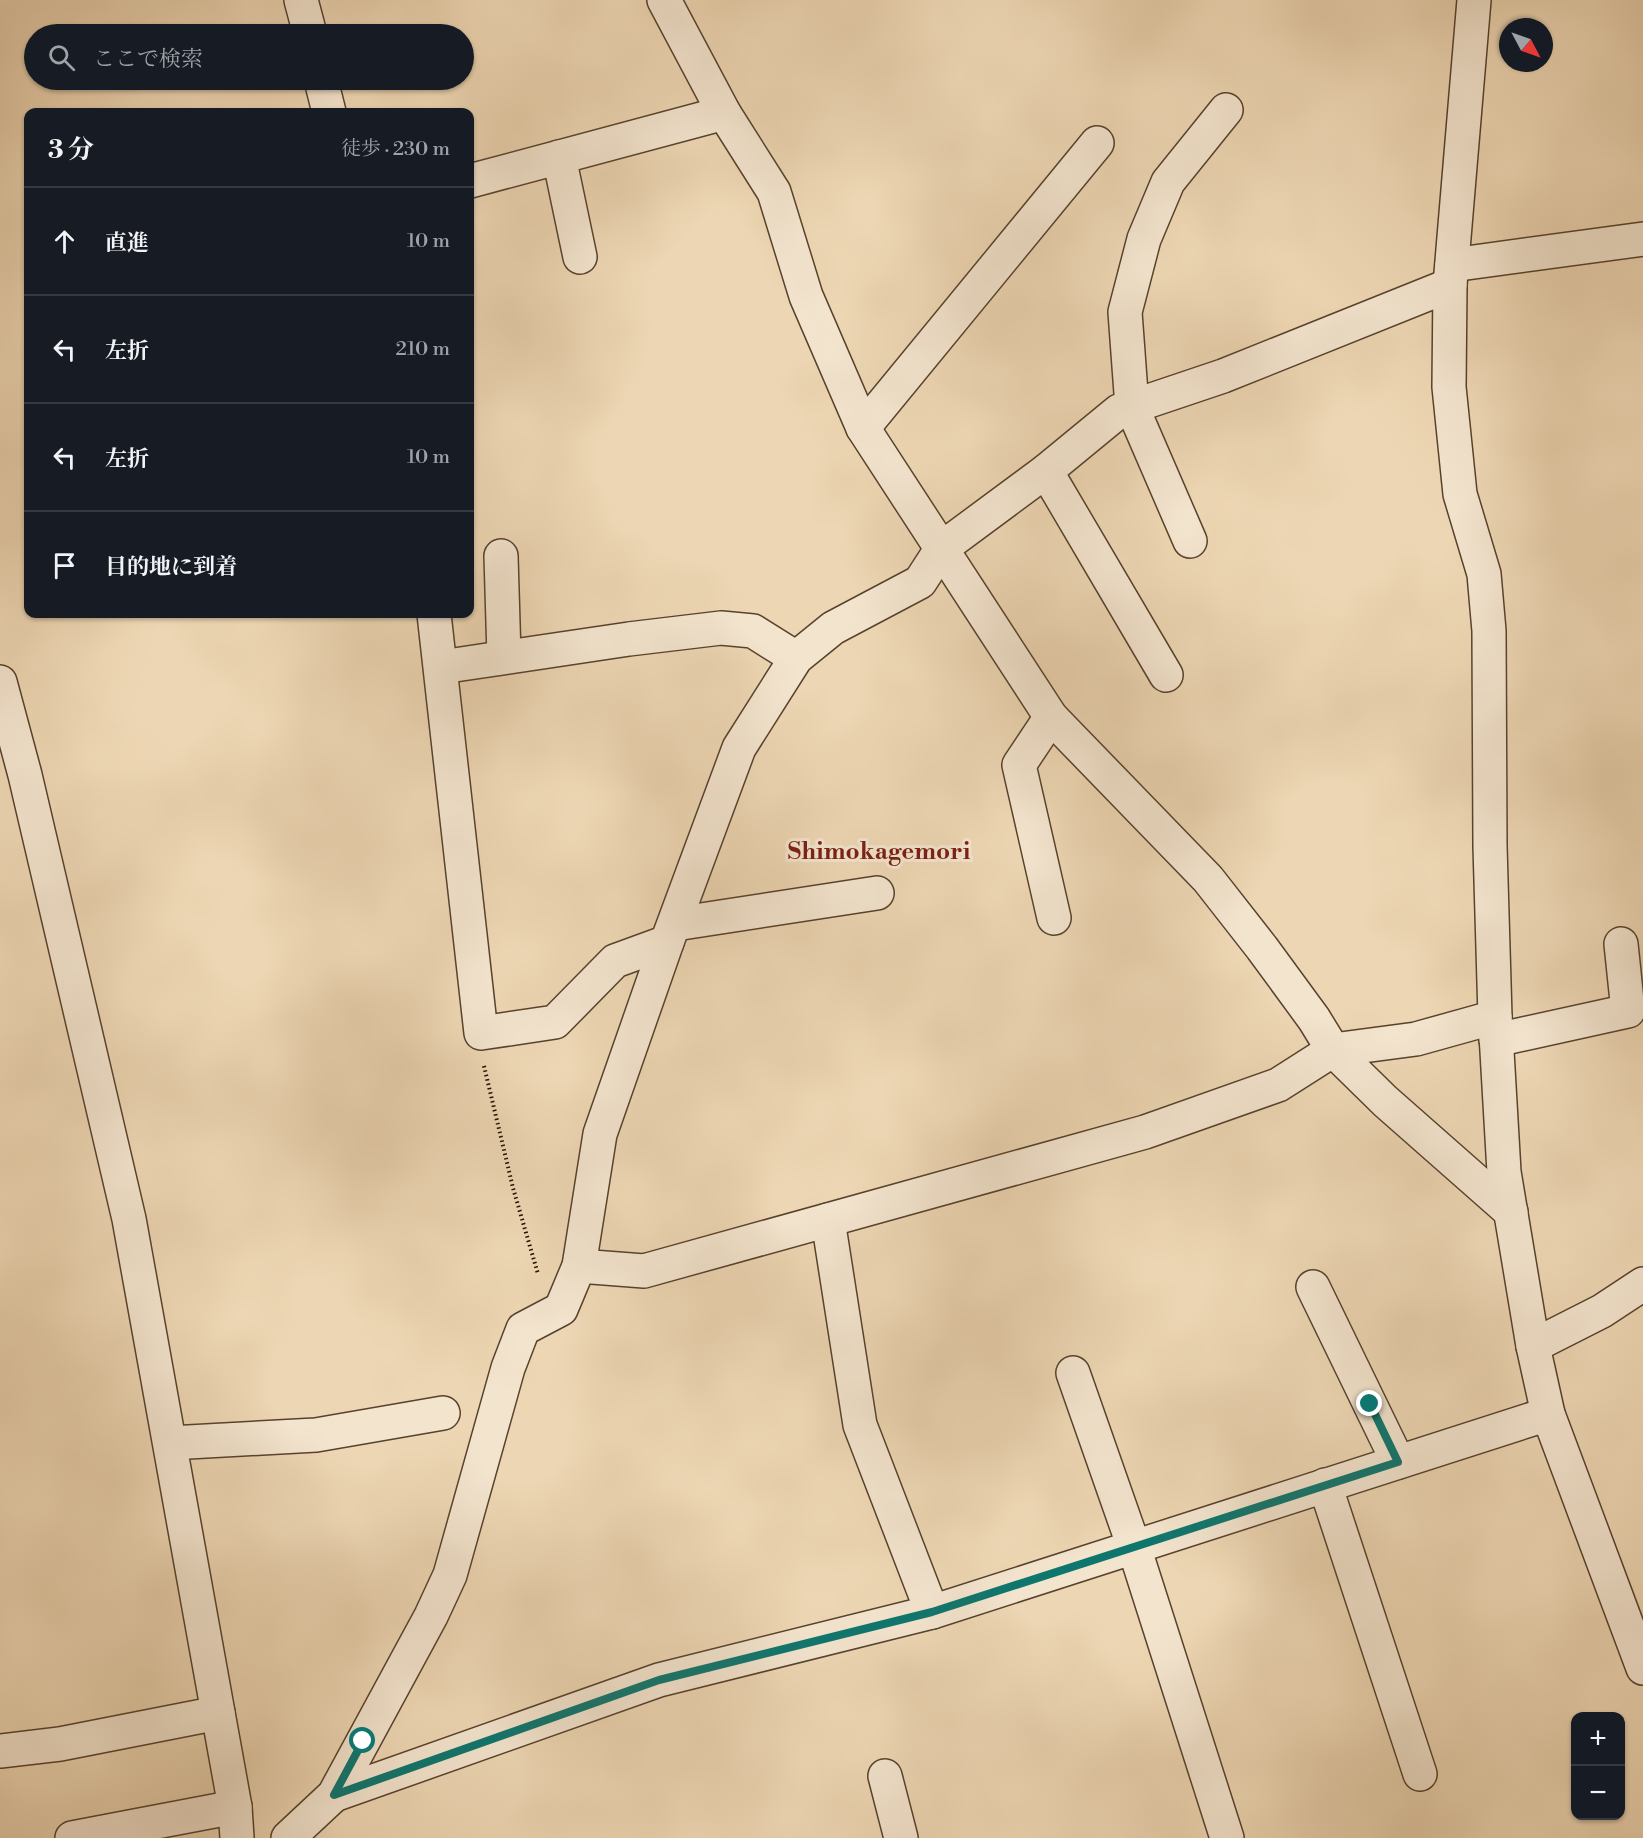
<!DOCTYPE html>
<html lang="ja">
<head>
<meta charset="utf-8">
<style>
	body { margin:0; font-family:"Libre Bodoni","Noto Serif JP",serif; background:#242831; color:#f1f3f6 }
	.controls { position:absolute; right:18px; bottom:18px; display:grid; overflow:hidden; border-radius:12px; box-shadow:0 2px 4px #0004 }
	.controls button { width:54px; height:54px; display:grid; place-items:center; padding:0; border:0; border-bottom:2px solid #363941; background:#171b24; color:#f1f3f6; font:30px sans-serif }
	.compass { position:absolute; left:1499px; top:18px; width:54px; height:54px; border-radius:50%; background:#171b24; box-shadow:0 2px 4px #0004; rotate:131deg }
	.stop { position:absolute; width:18px; height:18px; margin:-14px; border:4px solid #0f766e; border-radius:50%; background:#fff }
	.stop.end { background:#0f766e; border-color:#fff; box-shadow:0 2px 6px #0008 }
	.list { margin:0; padding:0; list-style:none }
	h2 { display:flex; justify-content:space-between; align-items:center; height:78px; margin:0; padding:0 24px; font-size:26px }
	h2 small { font-size:20px; font-weight:400; color:#9ea1a6 }
	.list li { display:grid; grid-template-columns:39px 1fr auto; gap:18px; align-items:center; box-sizing:border-box; height:108px; padding:0 24px; border-top:2px solid #363941 }
	.list b { display:block; font-size:22px; white-space:nowrap }
	.list em { font-size:20px; font-style:normal; color:#9ea1a6 }
	.icon { flex:none; width:33px; height:33px; fill:none; stroke:currentColor; stroke-width:2; stroke-linecap:round; stroke-linejoin:round }
	.map { position:relative; flex:none; width:1643px; height:1838px; overflow:hidden }
	.search { position:absolute; background:#171b24; box-shadow:0 2px 4px #0004; left:24px; top:24px; width:450px; height:66px; display:flex; align-items:center; gap:15px; box-sizing:border-box; padding:0 21px; border-radius:33px; color:#9ea1a6; font-size:22px }
	.panel { position:absolute; background:#171b24; box-shadow:0 2px 4px #0004; left:24px; top:108px; width:450px; height:510px; border-radius:12px }
	.map>svg:first-child { display:block }
</style>
</head>
<body>
<div class="map">
<svg width="1643" height="1838" viewBox="0 0 1643 1838">
	<rect width="100%" height="100%" fill="#edd6b3"/>
	<filter id="stains"><feTurbulence type="fractalNoise" baseFrequency=".00333" numOctaves="4"/><feColorMatrix values="0 0 0 0 .2 0 0 0 0 .09 0 0 0 0 .02 0 0 0 .5 -.17"/></filter>
	<radialGradient id="worn" r=".72"><stop offset=".6" stop-color="#630" stop-opacity="0"/><stop offset="1" stop-color="#630" stop-opacity=".3"/></radialGradient>
	<g fill="none" stroke-linecap="round" stroke-linejoin="round">
		<defs>
			<g id="minor">
				<polyline points="301,0 310,34"/>
				<polyline points="664,0 724,113 774,192 806,296 863,428 1051,717 1208,879 1262,948 1314,1019 1333,1050 1385,1101 1511,1212"/>
				<polyline points="1474,0 1450,285 1449,387 1460,494 1484,574 1489,631 1490,846 1495,1017 1504,1172 1533,1346 1548,1414 1643,1668"/>
				<polyline points="321,80 329,112"/>
				<polyline points="559,157 580,257"/>
				<polyline points="470,181 724,113"/>
				<polyline points="1452,265 1643,239"/>
				<polyline points="863,428 1097,143"/>
				<polyline points="1046,471 1166,675"/>
				<polyline points="1190,541 1132,407 1125,312 1144,239 1168,182 1226,110"/>
				<polyline points="501,556 504,657"/>
				<polyline points="434,614 481,1033 555,1022 615,961 667,942"/>
				<polyline points="441,667 629,639 721,628 753,631 796,658"/>
				<polyline points="0,682 25,775 129,1219 235,1807 237,1838"/>
				<polyline points="1051,717 1019,765 1054,918"/>
				<polyline points="675,924 877,893"/>
				<polyline points="1496,1040 1628,1011 1621,944"/>
				<polyline points="828,1220 860,1425 932,1612"/>
				<polyline points="579,1266 644,1271 1145,1132 1278,1085 1333,1050 1416,1039 1495,1017"/>
				<polyline points="1313,1287 1398,1462"/>
				<polyline points="1533,1346 1602,1311 1643,1284"/>
				<polyline points="1073,1373 1134,1547 1227,1838"/>
				<polyline points="170,1443 316,1435 443,1413"/>
				<polyline points="1325,1485 1420,1774"/>
				<polyline points="0,1751 60,1744 218,1713"/>
				<polyline points="885,1776 901,1838"/>
				<polyline points="334,1795 659,1680 932,1612 1548,1414"/>
				<polyline points="72,1838 235,1807"/>
				<polyline points="288,1838 334,1795 431,1616 450,1575 508,1368 523,1329 561,1309 579,1266 600,1134 667,942 739,748 796,658 833,628 920,582 942,548 1046,471 1119,411 1223,376 1450,285"/>
			</g>
		</defs>
		<use href="#minor" stroke="#57422d" stroke-width="36"/>
		<polyline stroke="#251000" stroke-width="4" stroke-dasharray="1.5 3" stroke-linecap="butt" points="484,1066 513,1188 538,1274"/>
		<use href="#minor" stroke="#f3e4ce" stroke-width="33"/>
	</g>
	<g fill="none" stroke-linecap="round" stroke-linejoin="round">
		<polyline stroke="#0f766e" stroke-width="8" points="363,1741 334,1795 659,1680 932,1612 1398,1462 1370,1404"/>
	</g>
	<g text-anchor="middle" dominant-baseline="central" stroke-width="6" stroke-linejoin="round" paint-order="stroke">
		<g font-size="24" font-weight="bold" fill="#7a1f14" stroke="#f3e4ce">
			<text x="879" y="852">Shimokagemori</text>
		</g>
	</g>
	<rect width="100%" height="100%" filter="url(#stains)"/>
	<rect width="100%" height="100%" fill="url(#worn)"/>
</svg>
<div class="controls">
<button>+</button>
<button>−</button>
</div>
<svg class="compass" viewBox="-18 -18 36 36"><path d="M0-13l5 13h-10z" fill="#e53935"/><path d="M0 13l5-13h-10z" fill="#9ea1a6"/></svg>
<div class="stop" style="left:363px;top:1741px"></div>
<div class="stop end" style="left:1370px;top:1404px"></div>
<div class="search"><svg class="icon" aria-label="search" viewBox="0 0 24 24"><circle cx="10" cy="10" r="6"/><path d="M15 15l6 6"/></svg>ここで検索</div>
<section class="panel">
<h2>3 分<small>徒歩 · 230 m</small></h2>
<ul class="list">
<li><svg class="icon" aria-label="ahead" viewBox="0 0 24 24"><path d="M12 20V5M6 11l6-6 6 6"/></svg><div><b>直進</b></div><em>10 m</em></li>
<li><svg class="icon" aria-label="left" viewBox="0 0 24 24"><path d="M17 20v-9H6M10 6l-5 5 5 5"/></svg><div><b>左折</b></div><em>210 m</em></li>
<li><svg class="icon" aria-label="left" viewBox="0 0 24 24"><path d="M17 20v-9H6M10 6l-5 5 5 5"/></svg><div><b>左折</b></div><em>10 m</em></li>
<li><svg class="icon" aria-label="arrive" viewBox="0 0 24 24"><path d="M6 21V4h12l-3 4 3 4H6"/></svg><div><b>目的地に到着</b></div></li>
</ul>
</section>
</div>
</body>
</html>
